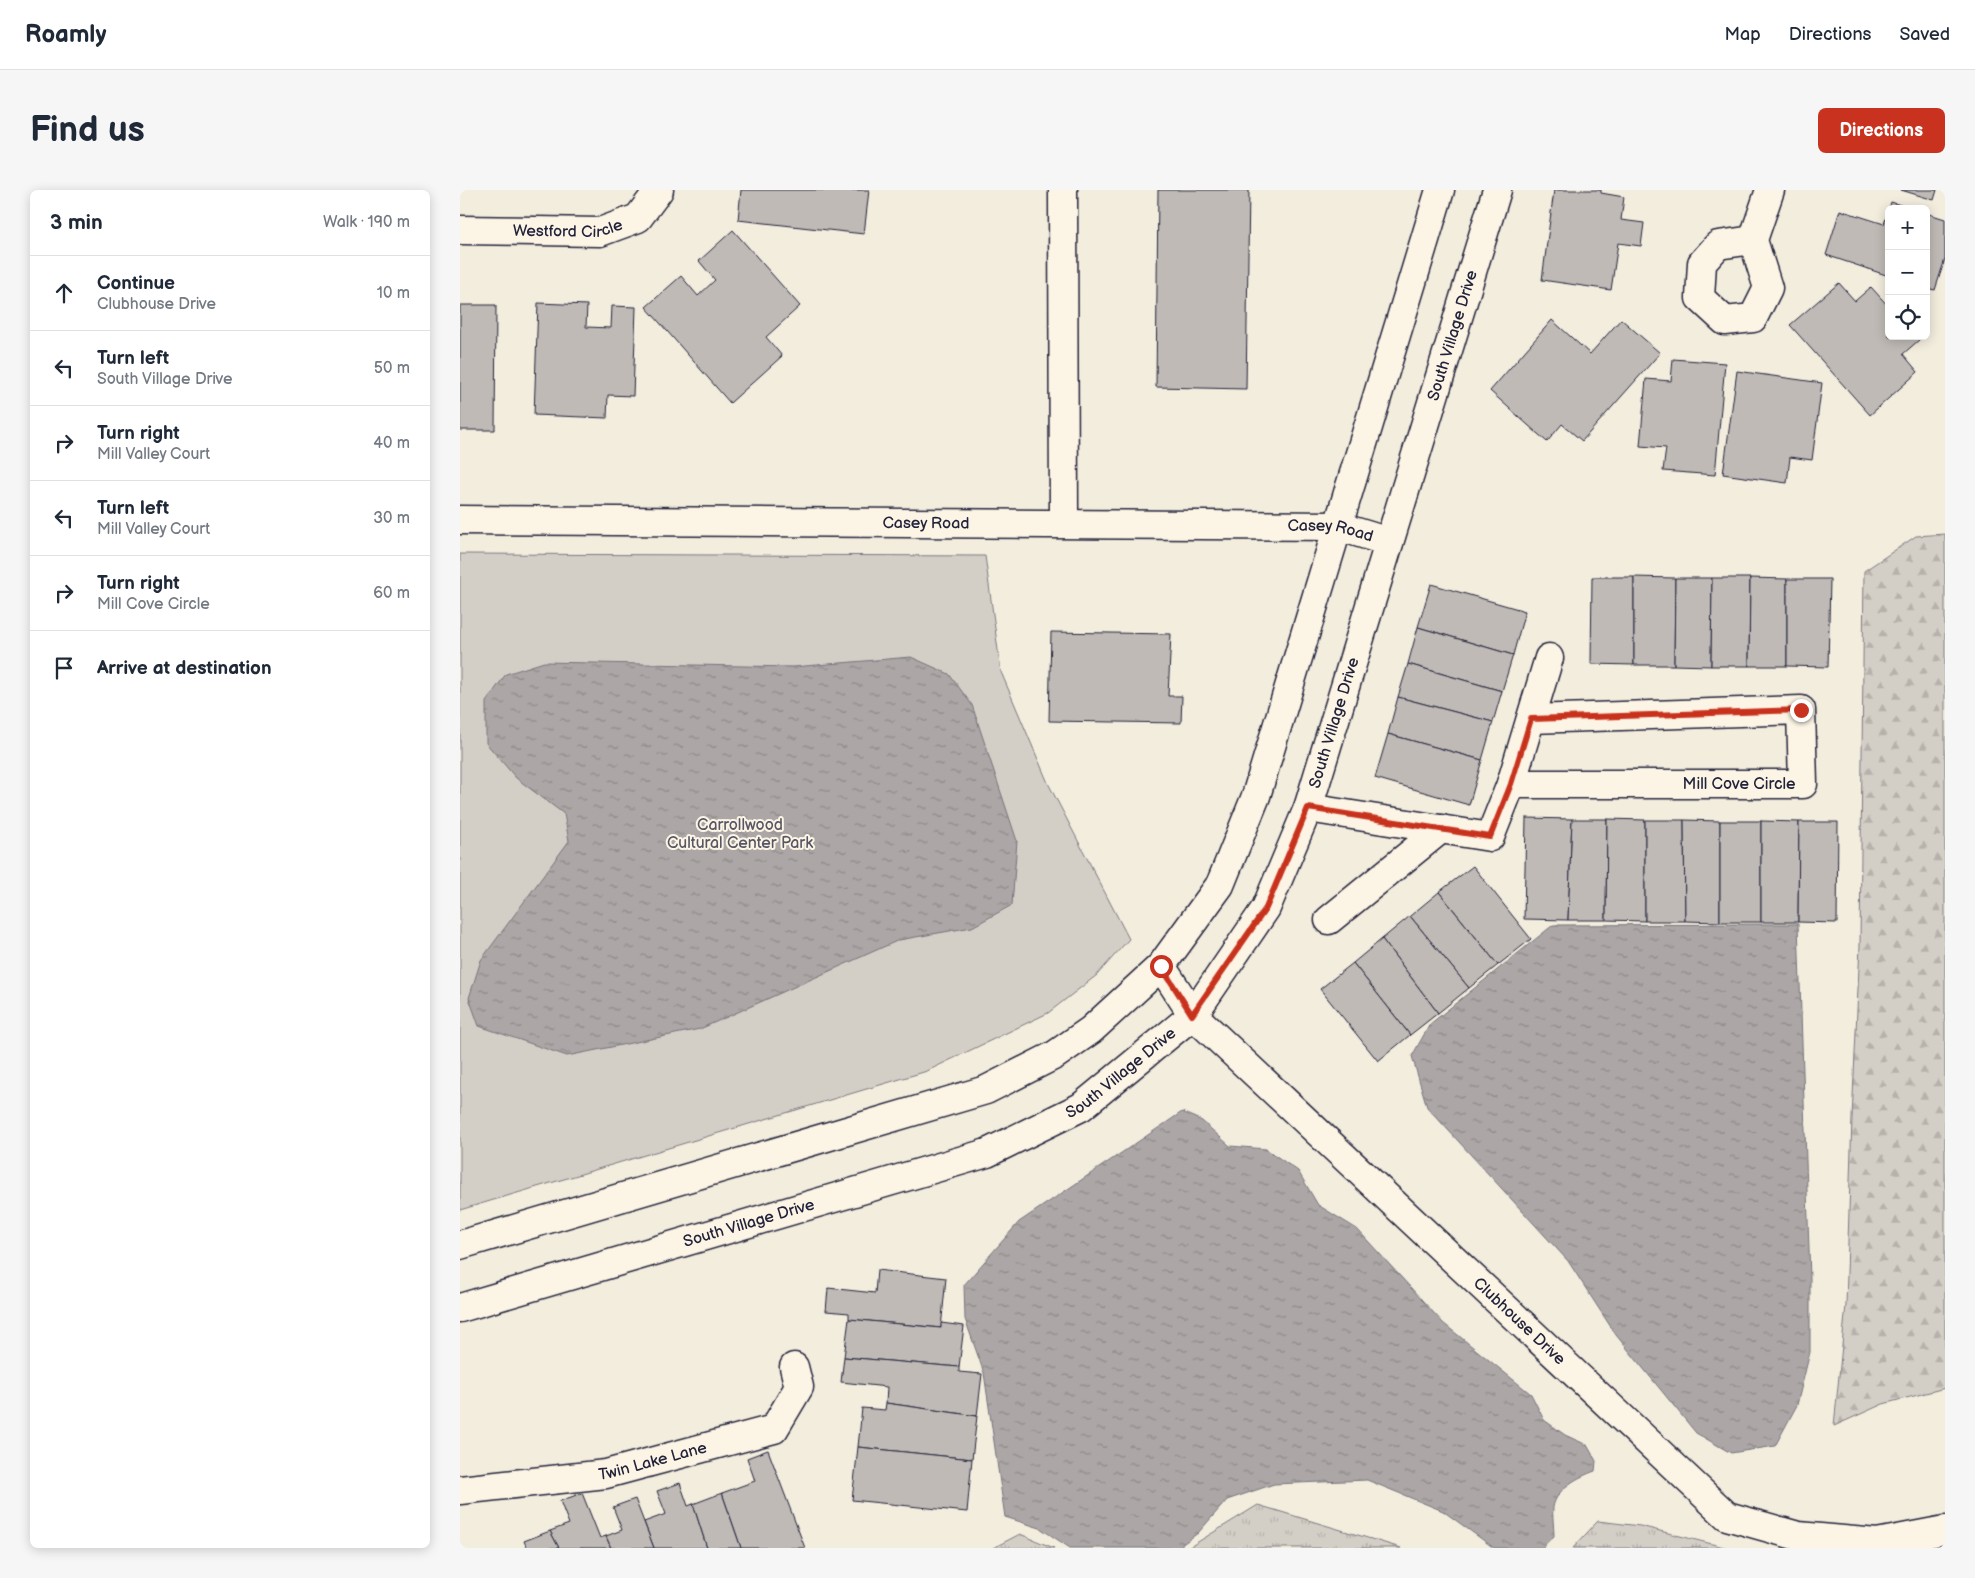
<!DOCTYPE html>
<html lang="en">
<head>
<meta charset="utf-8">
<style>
	body { margin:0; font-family:"Balsamiq Sans",sans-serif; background:#f6f6f7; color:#1f2937 }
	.controls { position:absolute; right:15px; top:15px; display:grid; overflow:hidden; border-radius:8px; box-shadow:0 2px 12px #0003 }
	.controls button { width:45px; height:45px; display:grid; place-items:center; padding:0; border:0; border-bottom:1px solid #e0e1e3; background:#fff; color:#1f2937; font:25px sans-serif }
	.stop { position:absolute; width:15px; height:15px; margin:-11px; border:4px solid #c8321e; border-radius:50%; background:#fff }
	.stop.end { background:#c8321e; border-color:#fff; box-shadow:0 1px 5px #0008 }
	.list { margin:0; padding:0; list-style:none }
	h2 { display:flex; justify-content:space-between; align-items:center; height:65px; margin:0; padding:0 20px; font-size:21px }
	h2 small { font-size:16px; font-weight:400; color:#747a83 }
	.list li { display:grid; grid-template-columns:32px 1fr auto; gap:15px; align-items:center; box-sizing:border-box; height:75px; padding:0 20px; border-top:1px solid #e0e1e3 }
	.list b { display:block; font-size:19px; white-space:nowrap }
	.list p { margin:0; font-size:16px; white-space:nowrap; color:#747a83 }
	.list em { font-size:16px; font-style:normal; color:#747a83 }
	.icon { flex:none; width:28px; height:28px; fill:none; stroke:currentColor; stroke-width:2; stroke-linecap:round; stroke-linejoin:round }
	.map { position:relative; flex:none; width:1485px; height:1358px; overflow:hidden; border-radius:8px }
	header { display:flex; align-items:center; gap:30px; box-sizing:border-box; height:70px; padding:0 25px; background:#fff; border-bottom:1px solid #e0e1e3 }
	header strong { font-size:24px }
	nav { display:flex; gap:28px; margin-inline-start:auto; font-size:18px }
	.intro { display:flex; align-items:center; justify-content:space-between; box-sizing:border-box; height:120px; padding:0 30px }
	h1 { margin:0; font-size:35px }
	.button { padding:12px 22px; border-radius:8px; background:#c8321e; color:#fff; font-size:18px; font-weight:700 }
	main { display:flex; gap:30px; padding:0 30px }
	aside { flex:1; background:#fff; border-radius:8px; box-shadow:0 2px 12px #0003 }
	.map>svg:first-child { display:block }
</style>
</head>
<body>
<header>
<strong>Roamly</strong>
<nav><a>Map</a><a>Directions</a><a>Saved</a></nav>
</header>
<div class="intro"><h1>Find us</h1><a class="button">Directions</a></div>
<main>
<aside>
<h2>3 min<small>Walk · 190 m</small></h2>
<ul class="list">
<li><svg class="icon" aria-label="ahead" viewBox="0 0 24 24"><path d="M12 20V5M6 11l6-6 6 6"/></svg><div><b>Continue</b><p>Clubhouse Drive</p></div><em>10 m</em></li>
<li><svg class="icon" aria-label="left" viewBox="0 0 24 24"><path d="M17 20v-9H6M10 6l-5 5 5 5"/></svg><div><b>Turn left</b><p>South Village Drive</p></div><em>50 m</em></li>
<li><svg class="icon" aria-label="right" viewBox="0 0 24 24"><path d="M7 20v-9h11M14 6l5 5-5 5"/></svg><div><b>Turn right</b><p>Mill Valley Court</p></div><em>40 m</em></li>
<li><svg class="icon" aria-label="left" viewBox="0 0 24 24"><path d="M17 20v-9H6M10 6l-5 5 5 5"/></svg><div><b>Turn left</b><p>Mill Valley Court</p></div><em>30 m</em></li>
<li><svg class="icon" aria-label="right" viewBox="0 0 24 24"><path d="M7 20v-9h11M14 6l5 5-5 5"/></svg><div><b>Turn right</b><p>Mill Cove Circle</p></div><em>60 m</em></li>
<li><svg class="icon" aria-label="arrive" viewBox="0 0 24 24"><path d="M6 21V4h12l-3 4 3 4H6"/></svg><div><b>Arrive at destination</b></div></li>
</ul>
</aside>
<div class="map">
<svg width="1485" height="1358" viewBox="0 0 1485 1358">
	<defs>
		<pattern id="grass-tufts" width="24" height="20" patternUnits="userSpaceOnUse" patternTransform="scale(1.25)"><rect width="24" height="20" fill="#d4cfc6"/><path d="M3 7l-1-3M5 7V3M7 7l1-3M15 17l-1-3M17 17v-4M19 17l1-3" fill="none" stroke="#b6b1ab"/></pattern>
		<pattern id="forest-firs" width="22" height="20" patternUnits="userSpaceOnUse" patternTransform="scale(1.25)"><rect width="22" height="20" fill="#d4cfc6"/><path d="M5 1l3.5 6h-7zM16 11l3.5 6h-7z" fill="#b6b1ab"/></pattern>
		<pattern id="water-ripples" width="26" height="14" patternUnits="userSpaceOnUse" patternTransform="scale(1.25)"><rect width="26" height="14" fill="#aca7a6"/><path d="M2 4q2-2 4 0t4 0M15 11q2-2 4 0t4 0" fill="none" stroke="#8c8888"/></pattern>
	</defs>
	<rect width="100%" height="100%" fill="#f3edde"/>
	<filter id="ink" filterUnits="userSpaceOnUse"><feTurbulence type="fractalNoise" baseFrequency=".02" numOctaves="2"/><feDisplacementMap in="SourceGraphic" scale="10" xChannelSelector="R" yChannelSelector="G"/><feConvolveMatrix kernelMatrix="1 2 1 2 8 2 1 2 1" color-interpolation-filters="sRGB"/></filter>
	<g filter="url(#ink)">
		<g fill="url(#grass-tufts)" stroke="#7b7880">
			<polygon points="798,1315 941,1358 728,1358"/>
			<polygon points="1138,1331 1180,1336 1268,1358 1113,1358"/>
			<polygon points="560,1344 594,1358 533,1358"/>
		</g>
		<polygon fill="url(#forest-firs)" stroke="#7b7880" points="1485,344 1485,1198 1423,1214 1374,1236 1386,1115 1392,928 1400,756 1404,381 1456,346"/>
		<polygon fill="#d4cfc6" stroke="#7b7880" points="0,364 525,366 541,482 588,593 669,749 637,785 588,823 467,881 0,1020"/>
		<g fill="url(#water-ripples)" stroke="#75727b">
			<polygon points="451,467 489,484 512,515 557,651 552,715 512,737 439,750 240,839 107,866 19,836 9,808 21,770 109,651 104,624 56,588 26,553 26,512 46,484 84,472 333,477"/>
			<polygon points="1338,734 1350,1089 1350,1162 1337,1215 1315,1256 1271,1263 1236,1243 1156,1145 1108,1071 967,917 952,866 970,834 1093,735"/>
			<path d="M722,922L742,931L770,956L806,959L838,981L858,1015L897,1039L983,1133L1071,1204L1084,1230L1105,1245L1127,1255L1136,1271L1135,1281C1118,1287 1097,1298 1093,1317C1092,1325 1094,1337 1094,1346L1082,1358H1034L983,1321L907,1290L814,1294L767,1310L738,1343L717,1358H610L580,1338L545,1327L524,1183L505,1129L504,1095L559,1032Z"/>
		</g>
		<g fill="#bfbab6" stroke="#22223b">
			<polygon points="281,0 409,0 404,44 278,30"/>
			<polygon points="698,0 789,0 786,199 696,197"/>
			<polygon points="1094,0 1141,0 1141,3 1164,7 1161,30 1184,33 1181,56 1158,53 1151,100 1082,90"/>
			<polygon points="1441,0 1477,0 1474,10"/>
			<polygon points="1431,12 1453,19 1429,19"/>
			<polygon points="1429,19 1429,86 1366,65 1380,20 1424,34"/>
			<polygon points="1466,23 1485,29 1485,69 1475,100 1466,98"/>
			<polygon points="273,40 340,116 306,147 322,166 270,213 186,117 221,86 238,106 255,90 239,71"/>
			<polygon points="1379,93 1395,111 1411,97 1429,117 1429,146 1455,146 1459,150 1443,164 1458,182 1410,225 1330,135"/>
			<polygon points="78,113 127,115 126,137 151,138 152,116 176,117 173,206 148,205 147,228 74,225"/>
			<polygon points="0,115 36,115 35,240 0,240"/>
			<polygon points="1161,129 1200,163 1122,251 1102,234 1087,252 1030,201 1092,130 1130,164"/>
			<polygon points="1213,169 1265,173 1255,285 1203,281 1206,258 1180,256 1186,189 1211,191"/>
			<polygon points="1277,181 1362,193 1352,270 1330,267 1327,293 1263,284"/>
			<polygon points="1132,387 1174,387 1174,475 1131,474"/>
			<polygon points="1174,387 1215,388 1214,475 1174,475"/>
			<polygon points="1215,388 1252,388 1251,476 1214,475"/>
			<polygon points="1252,388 1290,388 1289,476 1251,476"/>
			<polygon points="1290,388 1327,389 1327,476 1289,476"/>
			<polygon points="1327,389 1370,389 1368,477 1327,476"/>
			<polygon points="971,394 1065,421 1053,465 958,437"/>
			<polygon points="958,437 1053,465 1042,501 948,474"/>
			<polygon points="591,442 711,444 708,506 722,506 721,533 589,531"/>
			<polygon points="948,474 1042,501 1033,532 938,507"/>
			<polygon points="938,507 1033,532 1022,570 928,544"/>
			<polygon points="928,544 1022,570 1009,615 915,588"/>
			<polygon points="1066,628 1112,629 1108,730 1064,729"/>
			<polygon points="1112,629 1147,629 1146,730 1108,730"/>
			<polygon points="1147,629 1185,630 1185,731 1146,730"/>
			<polygon points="1185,630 1224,630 1225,731 1185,731"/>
			<polygon points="1224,630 1260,631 1260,732 1225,731"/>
			<rect x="1260" y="631" width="41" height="101"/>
			<polygon points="1301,631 1339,632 1338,732 1301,732"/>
			<polygon points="1339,632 1378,632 1377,733 1338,732"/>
			<polygon points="1013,676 1071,749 1038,775 979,702"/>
			<polygon points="979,702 1038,775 1009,798 950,726"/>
			<polygon points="950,726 1009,798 978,823 922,749"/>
			<polygon points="922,749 978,823 950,845 893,773"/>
			<polygon points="893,773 950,845 918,871 860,799"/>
			<polygon points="417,1080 486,1088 481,1138 389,1129 389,1123 366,1121 368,1098 415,1103"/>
			<polygon points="389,1129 481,1138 481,1133 504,1136 499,1177 384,1167"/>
			<polygon points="384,1167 499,1177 499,1182 522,1184 517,1226 426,1213 427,1197 381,1192"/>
			<polygon points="426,1213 517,1226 512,1269 398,1257 402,1218 425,1220"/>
			<polygon points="398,1257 512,1269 507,1322 392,1310"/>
			<polygon points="308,1260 345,1358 281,1358 262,1303 295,1291 287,1268"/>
			<polygon points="220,1293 228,1316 233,1314 247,1358 194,1358 184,1332 206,1324 197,1301"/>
			<polygon points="122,1303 140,1348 146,1346 151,1358 99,1358 90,1341 109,1334 100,1311"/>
			<polygon points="262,1303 281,1358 247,1358 233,1314"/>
			<polygon points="175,1309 194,1358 151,1358 146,1346 162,1340 153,1317"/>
			<polygon points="90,1341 99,1358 67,1358 64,1351"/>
		</g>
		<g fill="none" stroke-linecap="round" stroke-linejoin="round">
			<defs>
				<g id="minor">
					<polyline points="603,0 604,333"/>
					<path id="s1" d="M0,40L140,42L178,28L199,0"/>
					<polyline points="1293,50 1258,55 1242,73 1240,108 1265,131 1293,128 1308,98 1293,50 1310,0"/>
					<path id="s2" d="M0,330L877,336L929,352"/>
					<path id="s3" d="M1051,594H1343L1341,520L1071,529"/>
					<polyline points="848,618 1030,647 1051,594 1089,468"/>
					<polyline points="869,730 981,639"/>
					<path id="s4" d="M701,776L733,825L1267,1326L1338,1346L1417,1353L1485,1340"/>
					<polyline points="0,1055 526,900 595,865 631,840 701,776 760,695 796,606 980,0"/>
					<path id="s5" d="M0,1118L527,963L621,917L733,825L806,718L848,618L1037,0"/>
					<path id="s6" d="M0,1300L146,1284L314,1239L339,1197L334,1177"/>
				</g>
			</defs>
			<use href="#minor" stroke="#22223b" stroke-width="31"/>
			<use href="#minor" stroke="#fcf5e5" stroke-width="28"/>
		</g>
	</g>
	<g fill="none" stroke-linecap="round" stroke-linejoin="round" filter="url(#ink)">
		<polyline stroke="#c8321e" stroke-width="6" points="701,776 732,825 806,718 848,618 1030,647 1051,594 1071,529 1341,520"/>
	</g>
	<g text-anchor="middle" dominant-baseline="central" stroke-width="4" stroke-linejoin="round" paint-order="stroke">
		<g font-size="16" fill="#22223b" stroke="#fcf5e5">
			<text stroke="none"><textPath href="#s1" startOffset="108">Westford Circle</textPath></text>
			<text stroke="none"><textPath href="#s5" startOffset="1531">South Village Drive</textPath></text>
			<text stroke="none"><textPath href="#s2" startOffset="466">Casey Road</textPath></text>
			<text stroke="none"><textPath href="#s2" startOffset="871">Casey Road</textPath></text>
			<text stroke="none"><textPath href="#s5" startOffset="1126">South Village Drive</textPath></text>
			<text stroke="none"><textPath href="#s3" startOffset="228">Mill Cove Circle</textPath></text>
			<text stroke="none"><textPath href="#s5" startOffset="706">South Village Drive</textPath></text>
			<text stroke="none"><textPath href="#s5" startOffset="301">South Village Drive</textPath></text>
			<text stroke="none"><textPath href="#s4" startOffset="506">Clubhouse Drive</textPath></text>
			<text stroke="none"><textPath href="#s6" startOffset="195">Twin Lake Lane</textPath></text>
		</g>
		<g font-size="16" fill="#575665" stroke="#fcf5e5">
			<text x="280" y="635">Carrollwood<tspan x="280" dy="18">Cultural Center Park</tspan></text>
		</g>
	</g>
</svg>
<div class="controls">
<button>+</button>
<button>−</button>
<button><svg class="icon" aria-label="locate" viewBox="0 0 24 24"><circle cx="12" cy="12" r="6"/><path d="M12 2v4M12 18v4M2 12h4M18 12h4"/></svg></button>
</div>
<div class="stop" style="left:701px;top:776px"></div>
<div class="stop end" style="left:1341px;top:520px"></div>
</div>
</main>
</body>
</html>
